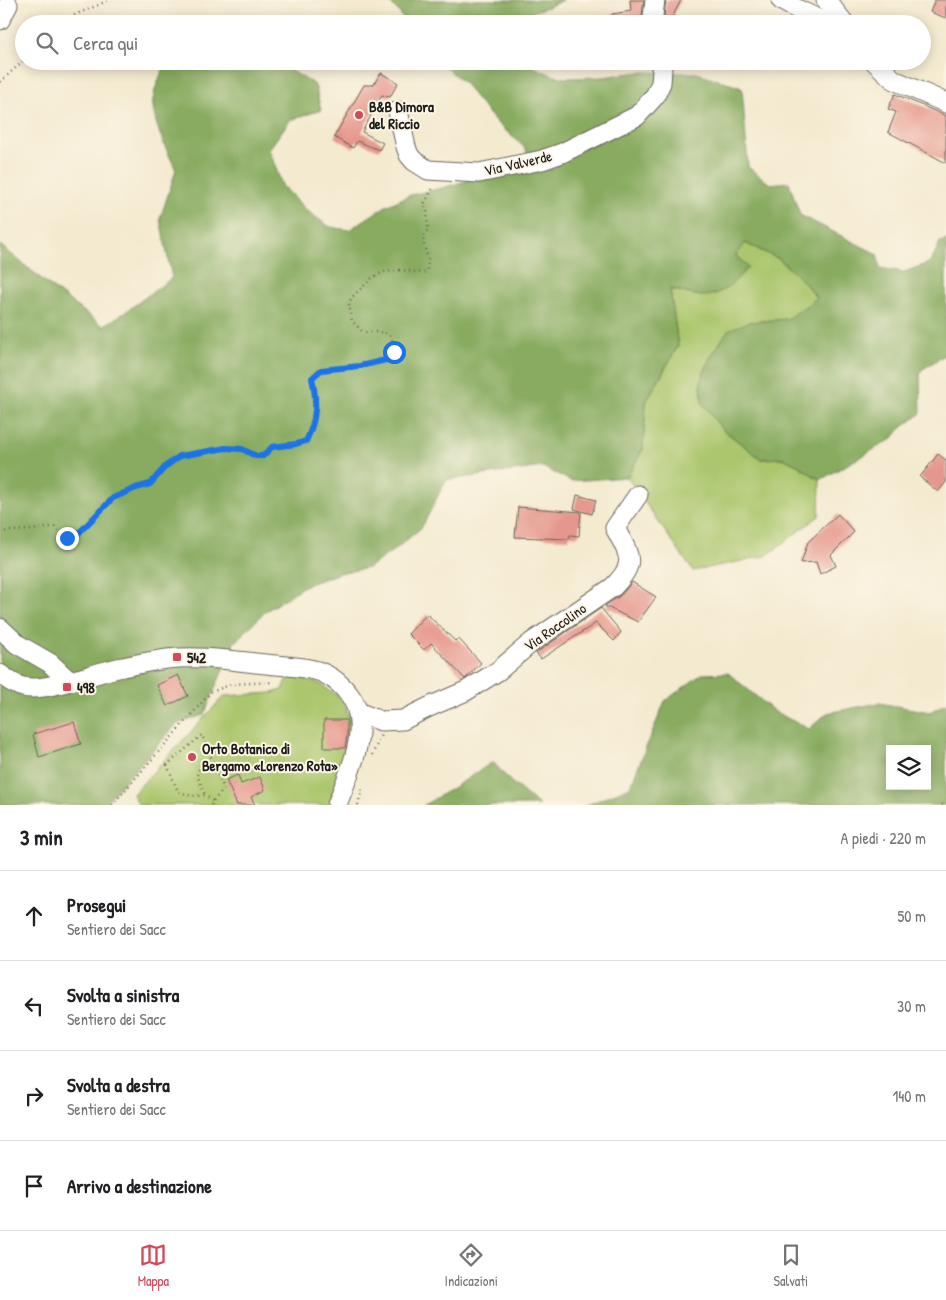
<!DOCTYPE html>
<html lang="it">
<head>
<meta charset="utf-8">
<style>
	body { margin:0; font-family:"Patrick Hand",sans-serif; background:#f6f6f6; color:#202124 }
	.controls { position:absolute; right:15px; bottom:15px; display:grid; overflow:hidden; border-radius:0px; box-shadow:0 2px 12px #0003 }
	.controls button { width:45px; height:45px; display:grid; place-items:center; padding:0; border:0; border-bottom:1px solid #e0e0e0; background:#fff; color:#202124; font:25px sans-serif }
	.stop { position:absolute; width:15px; height:15px; margin:-11px; border:4px solid #1a73e8; border-radius:50%; background:#fff }
	.stop.end { background:#1a73e8; border-color:#fff; box-shadow:0 1px 5px #0008 }
	.list { margin:0; padding:0; list-style:none }
	h2 { display:flex; justify-content:space-between; align-items:center; height:65px; margin:0; padding:0 20px; font-size:21px }
	h2 small { font-size:16px; font-weight:400; color:#757577 }
	.list li { display:grid; grid-template-columns:32px 1fr auto; gap:15px; align-items:center; box-sizing:border-box; height:90px; padding:0 20px; border-top:1px solid #e0e0e0 }
	.list b { display:block; font-size:19px; white-space:nowrap }
	.list p { margin:0; font-size:16px; white-space:nowrap; color:#757577 }
	.list em { font-size:16px; font-style:normal; color:#757577 }
	.icon { flex:none; width:28px; height:28px; fill:none; stroke:currentColor; stroke-width:2; stroke-linecap:round; stroke-linejoin:round }
	.map { position:relative; flex:none; width:946px; height:805px; overflow:hidden }
	.search { position:absolute; background:#fff; box-shadow:0 2px 12px #0003; left:15px; right:15px; top:15px; height:55px; display:flex; align-items:center; gap:12px; box-sizing:border-box; padding:0 18px; border-radius:28px; color:#757577; font-size:19px }
	.sheet { height:425px; background:#fff }
	nav { display:flex; justify-content:space-around; align-items:center; box-sizing:border-box; height:70px; border-top:1px solid #e0e0e0; background:#fff; font-size:14px; color:#757577 }
	nav a { display:grid; justify-items:center; gap:2px }
	nav .on { color:#d1495b }
	.map>svg:first-child { display:block }
</style>
</head>
<body>
<div class="map">
<svg width="946" height="805" viewBox="0 0 946 805">
	<rect width="100%" height="100%" fill="#fcf5e5"/>
	<filter id="ink" filterUnits="userSpaceOnUse"><feTurbulence type="fractalNoise" baseFrequency=".02" numOctaves="2"/><feDisplacementMap in="SourceGraphic" scale="10" xChannelSelector="R" yChannelSelector="G"/><feConvolveMatrix kernelMatrix="1 2 1 2 8 2 1 2 1" color-interpolation-filters="sRGB"/></filter>
	<filter id="wash" filterUnits="userSpaceOnUse"><feTurbulence type="fractalNoise" baseFrequency=".0096" numOctaves="4" result="noise"/><feDisplacementMap in="SourceGraphic" scale="20" xChannelSelector="R" yChannelSelector="G"/><feGaussianBlur stdDeviation="1.12" result="paint"/><feColorMatrix in="noise" values="0 0 0 0 0 0 0 0 0 0 0 0 0 0 0 0 0 1.4 0 .05"/><feComposite in="paint" operator="in"/></filter>
	<g filter="url(#wash)">
		<rect width="100%" height="100%" fill="#f4ead0"/>
		<g fill="#abc66d" stroke="#647144">
			<polygon points="745,243 779,259 804,282 817,299 787,319 749,322 709,360 701,381 702,402 721,428 761,459 783,458 799,466 820,480 819,516 766,556 693,571 627,477 643,449 646,402 678,346 670,289 701,296 748,267 736,256"/>
			<polygon points="289,674 320,684 342,699 351,720 350,749 328,805 139,805 133,794 224,696 272,693 283,690"/>
		</g>
		<g fill="#88ab60" stroke="#52643e" fill-rule="evenodd">
			<polygon points="387,0 563,0 548,7 529,13 519,19 494,17 475,10 491,24 406,24 399,12"/>
			<path d="M168,61H269L282,65L315,85L321,110L290,120L269,149L282,185L307,211L330,227L349,230L386,206L410,195L442,188L476,178L529,156L524,147L497,123L478,101L466,85L439,61H529L536,68L554,76L566,78L603,77L640,72L697,73L742,88L748,167L770,184L789,182L800,215L877,254L880,268L904,272L931,262L940,242L946,240V354L920,371L921,413L900,429L892,439L820,480L799,466L783,458L761,459L721,428L702,402L701,381L709,360L728,330L749,322L787,319L817,298L804,282L779,259L745,243L736,256L748,267C736,281 721,297 702,296C691,295 681,291 670,289L678,345L646,402L643,449L627,477L571,481L543,467L446,480L422,527L397,548L368,568L339,573L304,586L266,611L234,643L204,715L177,724L103,805H0V245L54,289L103,326L124,313L172,278L160,219L176,170C167,150 155,128 153,106C151,95 162,70 168,61Z"/>
			<path d="M728,673L775,712L809,729L827,713L879,703L930,712L946,703V805H587L630,787L665,701L702,674ZM890,749H927V786H890Z"/>
			<polygon points="493,762 511,782 539,805 424,805 453,788"/>
		</g>
		<g id="blocks">
			<g fill="#e6978d">
				<polygon points="630,0 644,0 641,24 617,24 612,14 631,11"/>
				<polygon points="666,0 681,0 669,24 663,23"/>
				<polygon points="935,0 946,0 946,18 930,12"/>
				<polygon points="381,73 398,83 390,97 382,95 362,132 383,143 379,150 357,141 353,148 334,137 364,85 373,85"/>
				<polygon points="895,94 946,116 946,163 888,132 896,112 888,109"/>
				<polygon points="938,454 946,460 946,482 938,492 920,477"/>
				<polygon points="577,495 596,500 592,514 574,509"/>
				<polygon points="518,507 581,512 579,536 570,535 569,539 515,537"/>
				<polygon points="838,514 854,532 831,555 836,566 820,574 816,562 801,563 808,542"/>
				<polygon points="632,582 656,597 638,622 605,606 621,595"/>
				<polygon points="601,608 621,632 614,641 596,623 541,659 536,653"/>
				<polygon points="427,614 455,641 458,638 481,663 465,679 431,643 424,650 408,634"/>
				<polygon points="178,675 188,696 167,706 157,685"/>
				<polygon points="324,720 347,720 347,736 345,748 324,748"/>
				<polygon points="74,722 81,744 39,757 33,734"/>
				<polygon points="238,775 241,784 260,777 265,790 251,797 255,805 237,805 226,780"/>
			</g>
		</g>
	</g>
	<g filter="url(#ink)">
		<use href="#blocks" fill-opacity="0" stroke="#68645b" stroke-width="1"/>
		<g fill="none" stroke-linecap="round" stroke-linejoin="round">
			<defs>
				<g id="minor">
					<path d="M781,0C795,10 812,14 825,24"/>
					<polyline points="826,0 845,24"/>
					<polyline points="0,20 8,5"/>
					<polyline points="652,24 655,0"/>
					<polyline points="874,61 894,80 946,103"/>
					<polyline points="398,111 406,147 409,155 414,161 428,170 479,173 542,160 562,153 637,116 655,96 661,83 662,70 659,61"/>
					<polyline points="0,628 17,644 50,663 69,681"/>
					<path d="M0,674C7,679 14,685 23,687C44,693 98,671 123,667C137,664 152,661 167,659C200,655 234,661 266,664C283,666 302,666 318,671C336,677 355,696 358,714C364,744 347,777 337,805"/>
					<path d="M358,712L381,721L403,720L429,707L466,691L498,671L532,642L613,587C638,562 629,555 615,528L638,495"/>
				</g>
			</defs>
			<use href="#minor" stroke="#68645b" stroke-width="21"/>
			<g stroke="#68645b" stroke-width="2.5" stroke-dasharray="1 4" stroke-linecap="butt">
				<path d="M62,24C74,12 93,9 108,0"/>
				<polyline points="0,82 24,60"/>
				<path d="M0,532C18,530 36,531 54,526L67,538H74L113,498L136,488L150,484L166,466L180,456L226,448L242,449L256,455L263,456L272,447L296,444L306,441C317,420 317,400 312,378L321,370C338,369 384,367 395,352L393,342L389,334L382,332H363L352,321L349,305L351,298L372,278L383,272L401,270L423,273L427,271L428,258L424,246L423,236L428,230L427,210L424,204L434,186"/>
				<polyline points="372,755 381,735"/>
				<polyline points="203,760 197,775 205,795"/>
				<polyline points="112,805 211,692 232,684 273,682"/>
				<polyline points="211,805 213,801 205,795 191,796 178,791 167,765 202,735 224,789 213,801"/>
				<polyline points="358,805 362,788"/>
				<polyline points="942,805 946,803"/>
			</g>
			<use href="#minor" stroke="#fff" stroke-width="19"/>
		</g>
	</g>
	<g fill="none" stroke-linecap="round" stroke-linejoin="round" filter="url(#ink)">
		<path stroke="#1a73e8" stroke-width="6" d="M67,538H74L113,498L136,488L150,484L166,466L180,456L226,448L242,449L256,456H263L272,447L296,444L306,441C317,420 317,400 312,378L321,370L360,366L386,360L394,352"/>
	</g>
	<g fill="#d1495b" stroke="#fcf5e5" stroke-width="2">
		<circle cx="359" cy="115" r="5"/>
		<rect x="172" y="652" width="10" height="10" rx="2.5"/>
		<rect x="62" y="682" width="10" height="10" rx="2.5"/>
		<circle cx="192" cy="757" r="5"/>
	</g>
	<g text-anchor="middle" dominant-baseline="central" stroke-width="4" stroke-linejoin="round" paint-order="stroke">
		<g font-size="15" font-weight="bold" fill="#1c1c1c" stroke="#fcf5e5" text-anchor="start">
			<text x="369" y="106">B&amp;B Dimora<tspan x="369" dy="17">del Riccio</tspan></text>
			<text x="187" y="657">542</text>
			<text x="77" y="687">498</text>
			<text x="202" y="748">Orto Botanico di<tspan x="202" dy="17">Bergamo «Lorenzo Rota»</tspan></text>
		</g>
		<g font-size="15" fill="#1c1c1c" stroke="#fcf5e5">
			<text transform="translate(518 163) rotate(-13)">Via Valverde</text>
			<text transform="translate(555 627) rotate(-35)">Via Roccolino</text>
		</g>
	</g>
</svg>
<div class="controls">
<button><svg class="icon" aria-label="layers" viewBox="0 0 24 24"><path d="M12 4l9 5-9 5-9-5zM3 14l9 5 9-5"/></svg></button>
</div>
<div class="stop" style="left:394px;top:352px"></div>
<div class="stop end" style="left:67px;top:538px"></div>
<div class="search"><svg class="icon" aria-label="search" viewBox="0 0 24 24"><circle cx="10" cy="10" r="6"/><path d="M15 15l6 6"/></svg>Cerca qui</div>
</div>
<section class="sheet">
<h2>3 min<small>A piedi · 220 m</small></h2>
<ul class="list">
<li><svg class="icon" aria-label="ahead" viewBox="0 0 24 24"><path d="M12 20V5M6 11l6-6 6 6"/></svg><div><b>Prosegui</b><p>Sentiero dei Sacc</p></div><em>50 m</em></li>
<li><svg class="icon" aria-label="left" viewBox="0 0 24 24"><path d="M17 20v-9H6M10 6l-5 5 5 5"/></svg><div><b>Svolta a sinistra</b><p>Sentiero dei Sacc</p></div><em>30 m</em></li>
<li><svg class="icon" aria-label="right" viewBox="0 0 24 24"><path d="M7 20v-9h11M14 6l5 5-5 5"/></svg><div><b>Svolta a destra</b><p>Sentiero dei Sacc</p></div><em>140 m</em></li>
<li><svg class="icon" aria-label="arrive" viewBox="0 0 24 24"><path d="M6 21V4h12l-3 4 3 4H6"/></svg><div><b>Arrivo a destinazione</b></div></li>
</ul>
</section>
<nav>
<a class="on"><svg class="icon" aria-label="map" viewBox="0 0 24 24"><path d="M3 6l6-2 6 2 6-2v14l-6 2-6-2-6 2zM9 4v14M15 6v14"/></svg>Mappa</a>
<a><svg class="icon" aria-label="directions" viewBox="0 0 24 24"><path d="M12 3l9 9-9 9-9-9zM9 14v-3h6M13 9l2 2-2 2"/></svg>Indicazioni</a>
<a><svg class="icon" aria-label="saved" viewBox="0 0 24 24"><path d="M7 4h10v16l-5-4-5 4z"/></svg>Salvati</a>
</nav>
</body>
</html>
